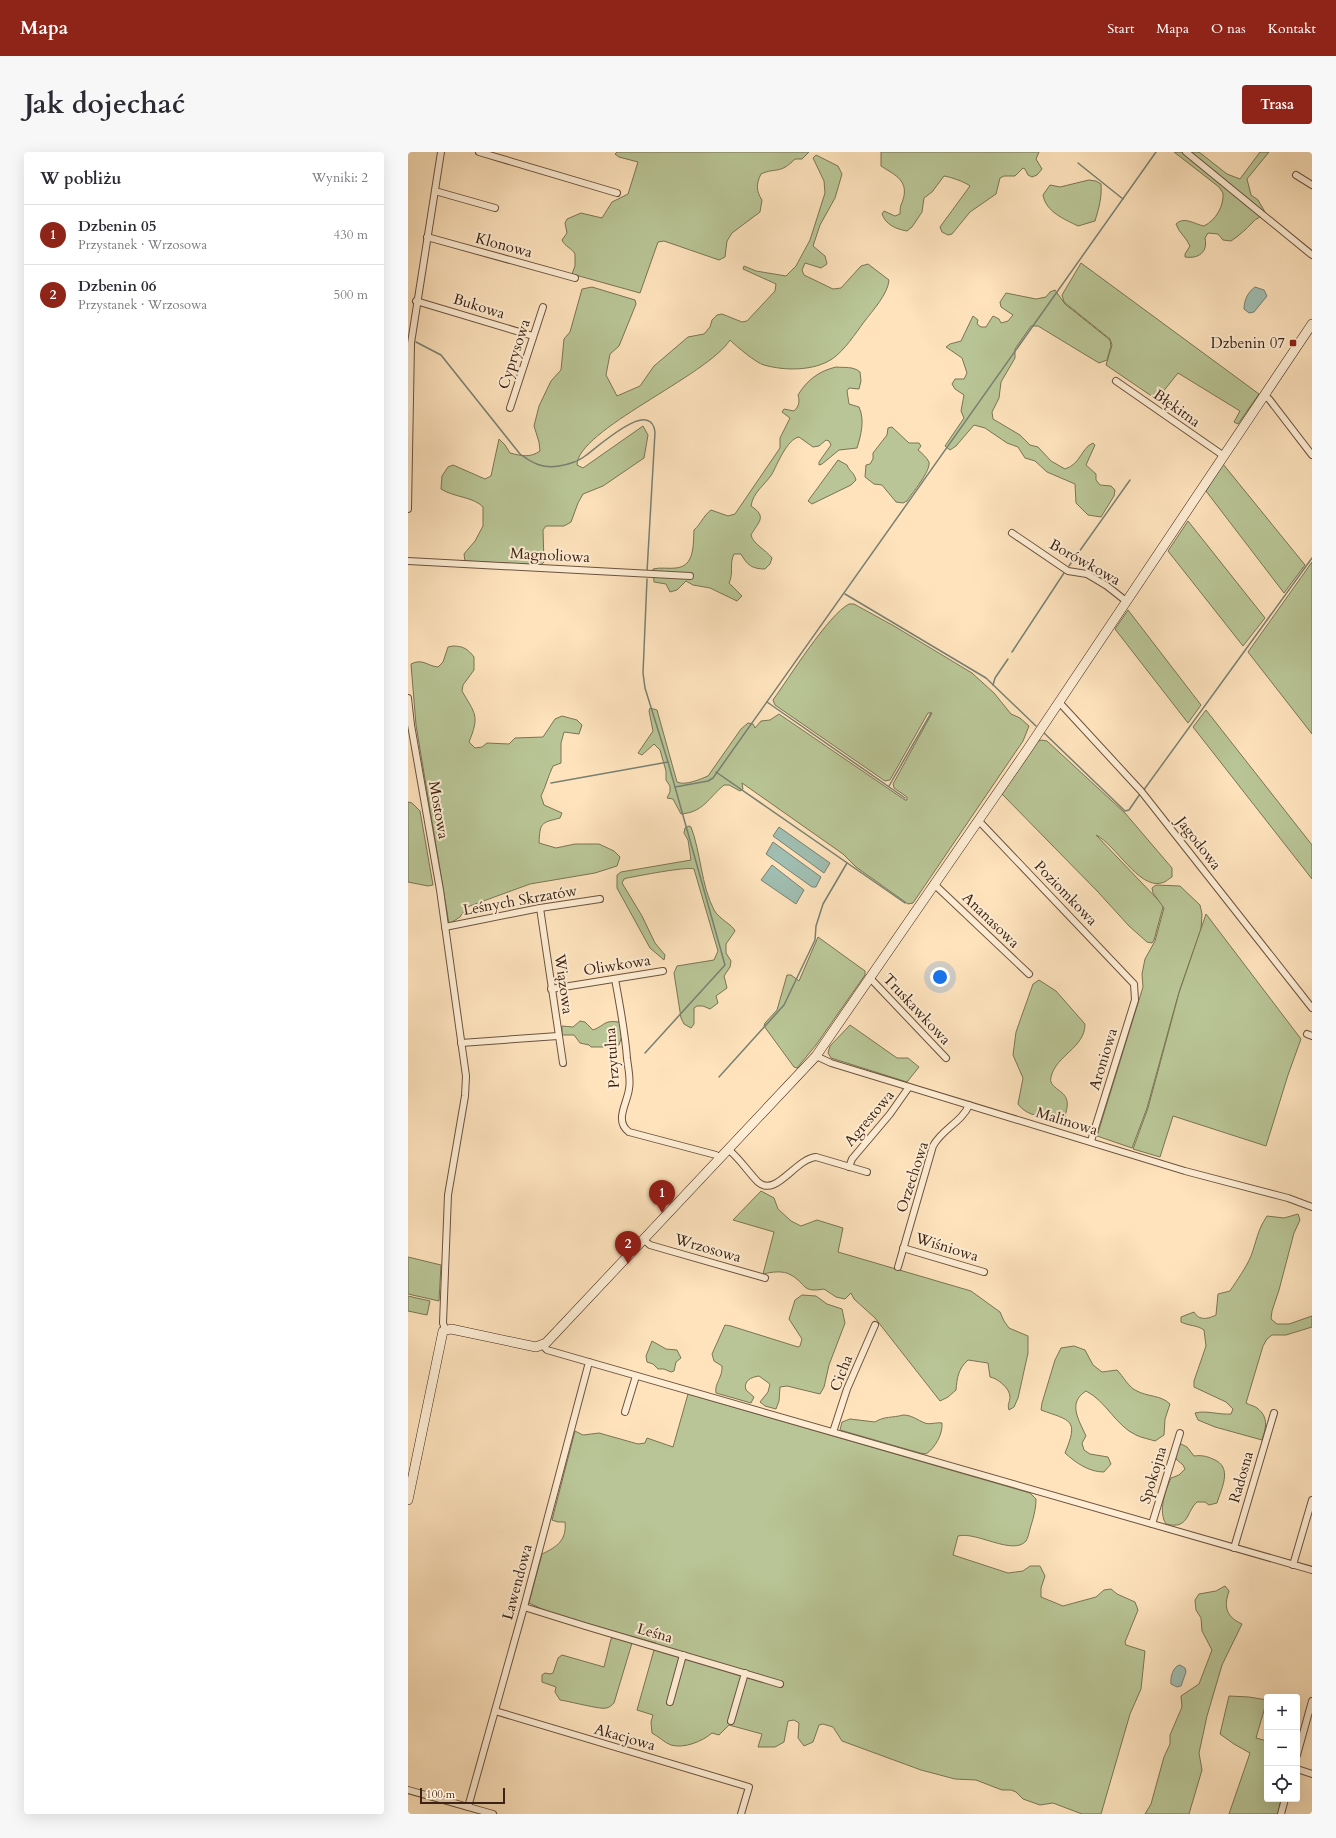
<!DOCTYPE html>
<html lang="pl">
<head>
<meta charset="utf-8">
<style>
	body { margin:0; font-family:Cardo,serif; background:#f7f7f7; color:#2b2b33 }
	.controls { position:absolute; right:12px; bottom:12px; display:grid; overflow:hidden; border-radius:4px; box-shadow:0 4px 16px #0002 }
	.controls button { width:36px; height:36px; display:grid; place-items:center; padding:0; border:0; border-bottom:1px solid #e1e1e2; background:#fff; color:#2b2b33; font:20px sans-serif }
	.scale { position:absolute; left:12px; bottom:10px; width:85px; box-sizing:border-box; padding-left:4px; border:2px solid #3c2213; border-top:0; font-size:11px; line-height:14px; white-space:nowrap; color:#3c2213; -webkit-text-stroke:3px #feedd4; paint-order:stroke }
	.you { position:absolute; left:532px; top:825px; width:14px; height:14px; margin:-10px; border:3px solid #fff; border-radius:50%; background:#1a73e8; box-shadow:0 0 0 6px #1a73e833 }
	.badge { display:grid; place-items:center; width:26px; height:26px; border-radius:50%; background:#8f2418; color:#fff; font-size:13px; font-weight:700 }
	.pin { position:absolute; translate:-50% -33px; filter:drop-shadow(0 1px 2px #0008) }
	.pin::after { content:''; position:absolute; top:21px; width:14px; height:12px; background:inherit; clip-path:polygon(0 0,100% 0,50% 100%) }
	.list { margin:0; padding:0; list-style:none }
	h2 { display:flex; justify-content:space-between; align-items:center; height:52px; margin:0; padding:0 16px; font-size:17px }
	h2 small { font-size:13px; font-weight:400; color:#7c7c81 }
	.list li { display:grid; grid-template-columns:26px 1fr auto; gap:12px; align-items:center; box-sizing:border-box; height:60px; padding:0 16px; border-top:1px solid #e1e1e2 }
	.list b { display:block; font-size:15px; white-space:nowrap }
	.list p { margin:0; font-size:13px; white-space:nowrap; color:#7c7c81 }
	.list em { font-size:13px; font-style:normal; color:#7c7c81 }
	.icon { flex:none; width:22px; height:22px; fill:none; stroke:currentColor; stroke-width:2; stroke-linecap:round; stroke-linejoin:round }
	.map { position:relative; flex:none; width:904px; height:1662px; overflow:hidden; border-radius:4px }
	header { display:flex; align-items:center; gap:24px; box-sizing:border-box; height:56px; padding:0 20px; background:#8f2418; color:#fff }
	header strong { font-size:19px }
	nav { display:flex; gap:22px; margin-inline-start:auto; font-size:14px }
	.intro { display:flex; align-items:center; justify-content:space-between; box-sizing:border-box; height:96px; padding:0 24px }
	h1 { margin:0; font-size:28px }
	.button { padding:10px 18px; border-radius:4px; background:#8f2418; color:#fff; font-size:14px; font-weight:700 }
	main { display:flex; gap:24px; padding:0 24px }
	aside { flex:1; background:#fff; border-radius:4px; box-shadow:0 4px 16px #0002 }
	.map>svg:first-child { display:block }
</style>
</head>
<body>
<header>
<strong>Mapa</strong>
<nav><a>Start</a><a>Mapa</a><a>O nas</a><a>Kontakt</a></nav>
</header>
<div class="intro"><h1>Jak dojechać</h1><a class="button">Trasa</a></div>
<main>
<aside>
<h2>W pobliżu<small>Wyniki: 2</small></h2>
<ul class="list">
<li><span class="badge">1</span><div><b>Dzbenin 05</b><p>Przystanek · Wrzosowa</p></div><em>430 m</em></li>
<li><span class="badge">2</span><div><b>Dzbenin 06</b><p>Przystanek · Wrzosowa</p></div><em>500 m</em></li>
</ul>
</aside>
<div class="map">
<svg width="904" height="1662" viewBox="0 0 904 1662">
	<rect width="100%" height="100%" fill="#fee3bd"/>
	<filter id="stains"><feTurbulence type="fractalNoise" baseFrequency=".005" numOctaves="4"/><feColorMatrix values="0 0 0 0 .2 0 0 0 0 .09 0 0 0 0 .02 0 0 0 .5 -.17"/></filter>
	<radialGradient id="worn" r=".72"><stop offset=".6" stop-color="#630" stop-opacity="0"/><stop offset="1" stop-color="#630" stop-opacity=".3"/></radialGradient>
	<g fill="#b9c596" stroke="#7a7454">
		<path d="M209,0H401L394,7H387C371,23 368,15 353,22C348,32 348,39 354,48L352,60L324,81L319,89L317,105L311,108L256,89L250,90L232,141L164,122L167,114V102C164,96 157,95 154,88L159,81L157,71L159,67L173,61L194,66L204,50L220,42L230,10L211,5L207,2Z"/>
		<path d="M473,0H631L628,7L634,17L629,23L624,25L620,23L617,17L615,16L607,24H596L592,26L588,42L562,60L544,82L540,83L534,80L532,75L562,34C557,30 543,25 536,24L524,40L516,46L514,60L504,75L499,79C488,77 478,73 474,62L476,59L487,64L492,62C492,51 494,53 496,44C499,27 485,22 473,14Z"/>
		<path d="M766,0H791L819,22L832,27L852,0H861L839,27L843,43L850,48L857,60C853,66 848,66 845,70C837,78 832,83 823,89L815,88L810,82L800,81L797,86C800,100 791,107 777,105V102L782,94C778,85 771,81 768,72C776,64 786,72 796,74C808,68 816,54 815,41L811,35Z"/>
		<path d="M408,3L430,14L434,22L427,46L412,73L405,94L417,104L419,112L413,116L397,111L394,118L396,123L425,137L433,136L453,114L460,112L481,128C480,142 465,158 456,170C447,182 437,198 424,207C406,219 377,219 356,213C348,211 328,194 322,188C299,224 169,278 169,313L175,316L235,274L240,283L236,306L195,334L175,342L170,351L163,370L156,374H138L135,378L136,410L133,413L57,409L56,402L67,389L75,374V355C66,345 45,345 33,337L34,324L40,315L45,313L77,327L83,324L91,287L97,293L102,301C114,304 122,306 132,299L131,290L126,274L131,254L143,229L153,218L156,187L162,180L174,137L184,135L227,148L228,152L211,194L202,202L198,223L209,244L232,234L246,214L280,185L296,182L302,175L304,168L309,163L314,162L334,170L339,169L367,139L368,132L335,117L336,114L348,119L378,124L388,114L402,88L417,41L416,29L405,6Z"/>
		<path d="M681,28L688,29L693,32C694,45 691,56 687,69L670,74C656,67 638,60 635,43L642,33L652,35Z"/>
		<polygon points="673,111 851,242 830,272 826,270 832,259 770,221 750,246 745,245 698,213 704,193 702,187 656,150 654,143"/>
		<path d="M647,138L657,152L702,188L703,194L699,208L691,211L630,174H623L607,197V206L593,230L591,246L584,260L585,267L612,283L622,293L630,295L643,309L657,317C673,312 673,296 685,291L687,293L678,313L688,322V328L692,333L703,334L707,338L706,344L693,365L680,363L668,351L667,332L639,320L627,309L617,306L610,295L599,291L577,276L566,273L548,294L542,298L537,294L556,266L553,259L556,243L547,237L544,232L547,227H556L559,221L554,206L538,195L542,192L553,189L565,164L570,168L569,172L573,175H578L585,164L591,167L593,171L600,169L605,163L593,155L592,150L598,141L628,147L638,145L642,140Z"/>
		<path d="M428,215C437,216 445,214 452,220L453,229L451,237L441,236L439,239L441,252L451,255C457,268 453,283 449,296L431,298L414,312L411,313V310L423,293L421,289L418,288L411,294L405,295L391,285C379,287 369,313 364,322C357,333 345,340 343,354C360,365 350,370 343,383C345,392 358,398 364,406L362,412L357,417C344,417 339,413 333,402H326C321,412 326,421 321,431L334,444L329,449L302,436L285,433L278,429L269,438L262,440L258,432L246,430L245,417C253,415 260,417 268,416C287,414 285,393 286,378C293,372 295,364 303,358L320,364L327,362L372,296V286L382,266L374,260L376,257L386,259C391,254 392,250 390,243C399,228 411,219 428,215Z"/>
		<path d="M484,275L501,291H511L513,294L510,298C514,301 519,306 521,310C523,319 504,341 499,349L495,351L488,350L474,333L466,332L457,325L458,313L462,312L465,307V301L479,283L480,276Z"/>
		<path d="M430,308L439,313C441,319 446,320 448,328L443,333L404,352L400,349Z"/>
		<polygon points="815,312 897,413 876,441 798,339"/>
		<polygon points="780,369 857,466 835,494 760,399"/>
		<polygon points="904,410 904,582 840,500"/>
		<path d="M441,452H446L486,474L564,521L586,541L603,562L612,566L621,574L615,589L505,751L500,752L448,715L435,702L334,631L335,637L332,639L321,633H316C300,646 296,660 273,662L265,647L259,646L262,640V634L258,628V619L252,598L246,592L234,603L230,601L245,579L241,559L242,556L249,558L269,630C277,634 293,627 300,624L333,577L340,571L345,572L347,576L353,569L362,568L371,562L497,648H499V645L486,636L485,632L524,561H520L482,628L477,629L367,553L365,548C381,526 420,463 441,452Z"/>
		<polygon points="720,458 793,553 780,571 707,477"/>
		<path d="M45,494C55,494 60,497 66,505V518L55,533L54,539C67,562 72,563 61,590L67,596L74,595L79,591L101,592L107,586L135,585L147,567L154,564L169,568L174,573L171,582L156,580L153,591V611L145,614C140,624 138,634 133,644L136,653L154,661L152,666C133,671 132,670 131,691L148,696L167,692H191L206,699L212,705L209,714L187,721L122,732L59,755L52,765L41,772L8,573L3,512C15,506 19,514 30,515L35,510L40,495Z"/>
		<polygon points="798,558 904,693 904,727 785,575"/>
		<path d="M634,588L639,589L717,661L764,716V725C760,727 757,731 753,731C731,737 707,692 688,683L754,752L755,755L746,788L744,791L739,790L721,774L690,740L594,642L630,589Z"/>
		<polygon points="0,650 4,651 12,659 25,733 20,734 0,730"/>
		<path d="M281,674L283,675C293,701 293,733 306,758C311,767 325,773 327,779L318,792V801L323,809L322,815L316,824L319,836L308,844L310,851L302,857L295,854H289L286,856V872L283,876L276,872L273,866L266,821L269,814L306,808L310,799L286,717C280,714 230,724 219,726L216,727L214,731L234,764L247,791L257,803L256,808L242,796L209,736V723L213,720L283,708L280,688L276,681L277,676Z"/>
		<polygon points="748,733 772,734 792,753 794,762 793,777 771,840 739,956 724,996 689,984 735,835 734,822 737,807 747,789 756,756 745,741 744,736"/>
		<polygon points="798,762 893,887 880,923 858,994 765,964 752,1005 725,997 740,956 771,841"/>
		<polygon points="410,785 457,819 457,823 408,893 389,916 386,915 356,874 357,871 369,858 379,823 383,823 391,829"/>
		<path d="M631,828L648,839L677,872C677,896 648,903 643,925C640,935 655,938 658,946C661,952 658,959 657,965L652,968C637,965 619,965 610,952L615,926L605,903L608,880L625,832Z"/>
		<path d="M172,869L177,870L185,878C198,873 195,868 211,870C216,878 214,884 211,893L199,895H183L181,893L172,891L166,883H154V874L165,875Z"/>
		<polygon points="442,873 489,906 500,906 511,915 499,930 423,906 420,901 422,894"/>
		<path d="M353,1039L366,1046L370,1057L383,1069L393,1074L409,1068L435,1076L430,1100L563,1139L592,1160L596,1169L601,1176L620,1184V1201L610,1246L606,1255L601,1258C599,1252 602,1250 602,1245C602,1236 589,1226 582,1225L580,1211L560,1208C550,1217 549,1226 548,1238L540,1245L532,1249L467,1166L446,1147L443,1141L437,1147L428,1145L416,1137C393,1141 399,1132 383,1123C375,1118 364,1120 355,1122L366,1080L325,1068Z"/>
		<path d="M890,1062L892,1068L886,1081L871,1138L864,1159L863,1167L869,1172H881L904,1164V1175L878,1183H864L859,1187L855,1194L838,1251C841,1253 847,1254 849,1256C861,1265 858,1276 854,1288L807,1275L790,1268L787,1261C798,1258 811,1263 823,1262L825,1257L818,1250L786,1235V1229L798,1194L796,1178C789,1173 781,1174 773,1170V1165L786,1160C791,1169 800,1167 808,1163L810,1142L822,1139C829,1128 838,1116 843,1104C849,1088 849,1079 859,1064L876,1066Z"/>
		<polygon points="0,1105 33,1113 31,1149 0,1142"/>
		<path d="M394,1143L408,1144L419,1152L434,1157L437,1171L421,1213L416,1235L412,1242L379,1234L372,1235L371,1249L368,1257L357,1254L352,1250L360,1240L362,1232L351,1224C343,1225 335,1229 338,1238L346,1245L343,1251L308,1241C306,1232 315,1225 314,1214L306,1209L304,1202L317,1173L323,1174L390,1195L392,1194L394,1187L381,1167L387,1148Z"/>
		<polygon points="0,1144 22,1149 19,1163 0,1159"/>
		<polygon points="244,1189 258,1197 269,1198 273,1206 268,1210 266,1219 263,1220 256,1217 250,1217 245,1212 239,1210 238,1204"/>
		<path d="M666,1194L677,1198L685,1213L694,1220L709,1218C715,1224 721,1236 729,1239C740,1245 753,1243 762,1252L757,1267L756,1283L747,1289C741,1287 734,1286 728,1283C708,1274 698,1249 678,1239C659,1251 671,1268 678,1284L674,1291L676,1298L682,1302L700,1305L703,1312L696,1320C681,1320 668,1311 657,1301C671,1267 663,1269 633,1258L634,1251L647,1208L653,1196Z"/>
		<path d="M280,1242L622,1341L628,1347C628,1358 625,1367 622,1377C621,1381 620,1386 618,1389C605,1404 568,1379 550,1384L545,1403L600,1421L615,1419L622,1414H632L637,1424L633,1436V1445L655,1454L688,1445L696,1438L703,1437L709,1442L727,1450L730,1458L717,1490L718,1493L737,1499L733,1537L722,1562L693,1662H674L645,1651L632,1653L615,1647L608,1640L603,1638H594L568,1628L547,1627L513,1618L434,1589L425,1575L415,1572L411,1573L405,1590L396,1594L390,1586L391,1571L386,1568L380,1569L376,1590L367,1595H350L354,1582L321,1573L311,1583L304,1581C295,1589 276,1597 263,1593C257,1591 250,1584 244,1581L243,1570L245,1563L229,1558L248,1491L147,1463L121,1451L134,1402C149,1395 159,1388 157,1370H150L144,1368L167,1279L175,1283L191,1281L230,1292L237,1291L239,1286L265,1295Z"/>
		<path d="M495,1263C504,1263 509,1268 517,1271C522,1273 528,1270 534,1271C535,1282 527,1296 518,1302L512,1301L432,1278L434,1270L442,1267L467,1270C476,1264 485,1266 495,1263Z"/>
		<path d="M773,1292L779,1295L786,1304C793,1303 798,1304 805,1307C825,1315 814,1335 809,1351L801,1353L797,1350H789C778,1360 781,1378 758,1372C750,1360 757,1339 763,1326L771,1323L777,1317L775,1313L768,1307V1298Z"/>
		<path d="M817,1434L821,1439C815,1456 819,1465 834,1472L814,1513L799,1564L791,1601L794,1618L781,1662H737L743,1652L756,1605L762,1592V1583L774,1555L773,1544L791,1532L804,1498L794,1479L793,1466L788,1458L787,1448L791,1442L808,1439Z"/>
		<path d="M206,1485L222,1489L224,1491L206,1551C204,1553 201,1556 198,1556C194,1558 160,1549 152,1548L147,1540L148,1535L134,1530V1523L137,1521L142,1522L145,1521L150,1506L154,1503L196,1515L203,1487Z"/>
		<polygon points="821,1544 841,1545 859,1548 848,1586 859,1589 859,1647 873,1647 870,1662 821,1662 842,1601 826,1592 812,1582"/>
	</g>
	<g fill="#a0beb2" stroke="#788072">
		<path d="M847,135L856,138L859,144L846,160L841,161L836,157C836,148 840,140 847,135Z"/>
		<polygon points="371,675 422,711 416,721 365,684"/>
		<polygon points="365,690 413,725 408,735 404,735 358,702"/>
		<polygon points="364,713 396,738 388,752 353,728"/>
		<path d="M772,1513L777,1516L778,1520L773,1534L769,1535L763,1532C762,1526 765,1514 772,1513Z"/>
	</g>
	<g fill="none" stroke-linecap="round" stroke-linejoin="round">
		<g stroke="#788072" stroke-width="1.5">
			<polyline points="670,11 715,47"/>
			<path d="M8,190L33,203L112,302C124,311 135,317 151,314C159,313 171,309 177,304C189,296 243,245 247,280L239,420"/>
			<polyline points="661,414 722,328"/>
			<polyline points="437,442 578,526 628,574"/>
			<polyline points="604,500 656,421"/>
			<polyline points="585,533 587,526 600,507"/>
			<polyline points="359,550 497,646"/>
			<polyline points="635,580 717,659 721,658 732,642"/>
			<polyline points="308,620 497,751"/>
			<polyline points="143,631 260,610"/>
			<polyline points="481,634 523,561"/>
			<polyline points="267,635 300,629 305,626 748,0"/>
			<polyline points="735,639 904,406"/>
			<polyline points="237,901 317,813 260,610 237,536 235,521 239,427"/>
			<polyline points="311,925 376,853 407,788 408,774 415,752 439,711"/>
		</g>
		<defs>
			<g id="street">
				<polyline points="71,0 209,41"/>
				<polyline points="778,0 904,103"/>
				<polyline points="888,23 904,33"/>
				<polyline points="27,39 87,56"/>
				<polyline points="19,85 167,126"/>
				<polyline points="8,149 125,184"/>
				<polyline points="708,229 816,304"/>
				<polyline points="856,244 861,247 904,303"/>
				<polyline points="102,256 135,155"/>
				<polyline points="0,357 3,191 33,0"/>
				<polyline points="604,381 660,419 679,422 699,434 718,449"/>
				<polyline points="0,409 282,424"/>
				<polyline points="0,546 3,573 32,738 58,924 57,944 40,1043 35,1171 37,1177"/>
				<polyline points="651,550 733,639 904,856"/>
				<polyline points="570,668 726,832 727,848 683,989"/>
				<polyline points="526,732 621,822"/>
				<polyline points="132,756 155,911"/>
				<polyline points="37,775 132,756 192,747"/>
				<polyline points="462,826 538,906"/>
				<path d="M207,827C212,854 217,880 219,906C220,916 223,927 221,937C219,952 206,969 221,980L308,1003L312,1007"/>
				<polyline points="143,837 255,819"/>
				<polyline points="899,882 904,884"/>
				<polyline points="53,891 150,884"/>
				<polyline points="408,904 423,911 777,1019 880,1046 904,1055"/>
				<path d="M321,998C332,1007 340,1020 350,1030C368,1046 387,1007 408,1005L459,1020"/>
				<polyline points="441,1015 444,1007 482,962 501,935"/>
				<polyline points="236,1088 242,1093 357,1126"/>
				<polyline points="495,1096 576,1120"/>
				<path d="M490,1115L525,994C534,977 554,970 561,953"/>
				<polyline points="134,1193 139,1198 904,1418"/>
				<polyline points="217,1260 228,1224"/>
				<polyline points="425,1280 439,1237 467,1173"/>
				<polyline points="744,1372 772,1281"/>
				<polyline points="826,1396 866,1261"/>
				<polyline points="885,1413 904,1348"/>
				<polyline points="116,1455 177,1474 372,1532"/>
				<polyline points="262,1550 275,1503"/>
				<polyline points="87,1559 341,1635 333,1662"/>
				<polyline points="323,1569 337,1521"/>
				<polyline points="889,1603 904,1549"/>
				<polyline points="889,1617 904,1622"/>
				<polyline points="0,1638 85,1662"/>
				<polyline points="60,1655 116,1455 181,1210"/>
				<polyline points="873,1662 877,1647"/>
			</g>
			<polyline id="secondary" points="0,1348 35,1179 43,1177 128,1195 138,1191 408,904 619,598 904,172"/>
		</defs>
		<use href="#street" stroke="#6c523e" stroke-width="8"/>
		<use href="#secondary" stroke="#3c2213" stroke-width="10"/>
		<use href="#street" stroke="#feedd4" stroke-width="6"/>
		<use href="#secondary" stroke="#feedd4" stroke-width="9"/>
	</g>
	<rect fill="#8f2418" stroke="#feedd4" stroke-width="1.5" x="881" y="187" width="8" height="8" rx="2"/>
	<g text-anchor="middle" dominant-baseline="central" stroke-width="4" stroke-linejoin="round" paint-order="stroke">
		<g font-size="15" fill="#3c2213" stroke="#feedd4">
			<text transform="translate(96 93) rotate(15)">Klonowa</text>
			<text transform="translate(71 154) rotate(17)">Bukowa</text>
			<text transform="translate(106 202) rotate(-72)">Cyprysowa</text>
			<text transform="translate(769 256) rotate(35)">Błękitna</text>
			<text transform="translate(142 403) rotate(3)">Magnoliowa</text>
			<text transform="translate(677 410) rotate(29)">Borówkowa</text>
			<text transform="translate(31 658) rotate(80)">Mostowa</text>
			<text transform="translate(791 691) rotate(52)">Jagodowa</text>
			<text transform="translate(658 741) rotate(46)">Poziomkowa</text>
			<text transform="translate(112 748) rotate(-10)">Leśnych Skrzatów</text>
			<text transform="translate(583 768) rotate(44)">Ananasowa</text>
			<text transform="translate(209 813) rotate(-9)">Oliwkowa</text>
			<text transform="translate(156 832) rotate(82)">Wiązowa</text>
			<text transform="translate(509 857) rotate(47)">Truskawkowa</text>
			<text transform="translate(204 906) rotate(-94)">Przytulna</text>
			<text transform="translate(695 907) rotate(-73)">Aroniowa</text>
			<text transform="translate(461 966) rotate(-50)">Agrestowa</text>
			<text transform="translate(659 969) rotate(17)">Malinowa</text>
			<text transform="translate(504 1025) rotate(-72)">Orzechowa</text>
			<text transform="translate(539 1095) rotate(17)">Wiśniowa</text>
			<text transform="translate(300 1096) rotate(16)">Wrzosowa</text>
			<text transform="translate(433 1221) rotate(-68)">Cicha</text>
			<text transform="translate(745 1323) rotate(-73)">Spokojna</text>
			<text transform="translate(833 1325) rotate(-74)">Radosna</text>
			<text transform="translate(109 1430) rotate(-75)">Lawendowa</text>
			<text transform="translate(247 1481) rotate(16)">Leśna</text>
			<text transform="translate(217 1585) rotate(16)">Akacjowa</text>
		</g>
		<g font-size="15" fill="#3c2213" stroke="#feedd4" text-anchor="end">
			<text x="877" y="191">Dzbenin 07</text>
		</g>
	</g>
	<rect width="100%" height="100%" filter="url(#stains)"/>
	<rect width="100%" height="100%" fill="url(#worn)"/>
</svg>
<div class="controls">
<button>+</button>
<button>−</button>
<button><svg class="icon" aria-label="locate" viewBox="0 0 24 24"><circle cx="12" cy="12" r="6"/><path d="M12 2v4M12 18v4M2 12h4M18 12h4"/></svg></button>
</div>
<div class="scale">100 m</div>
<div class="you"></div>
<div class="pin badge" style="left:254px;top:1061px">1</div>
<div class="pin badge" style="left:220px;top:1112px">2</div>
</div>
</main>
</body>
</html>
